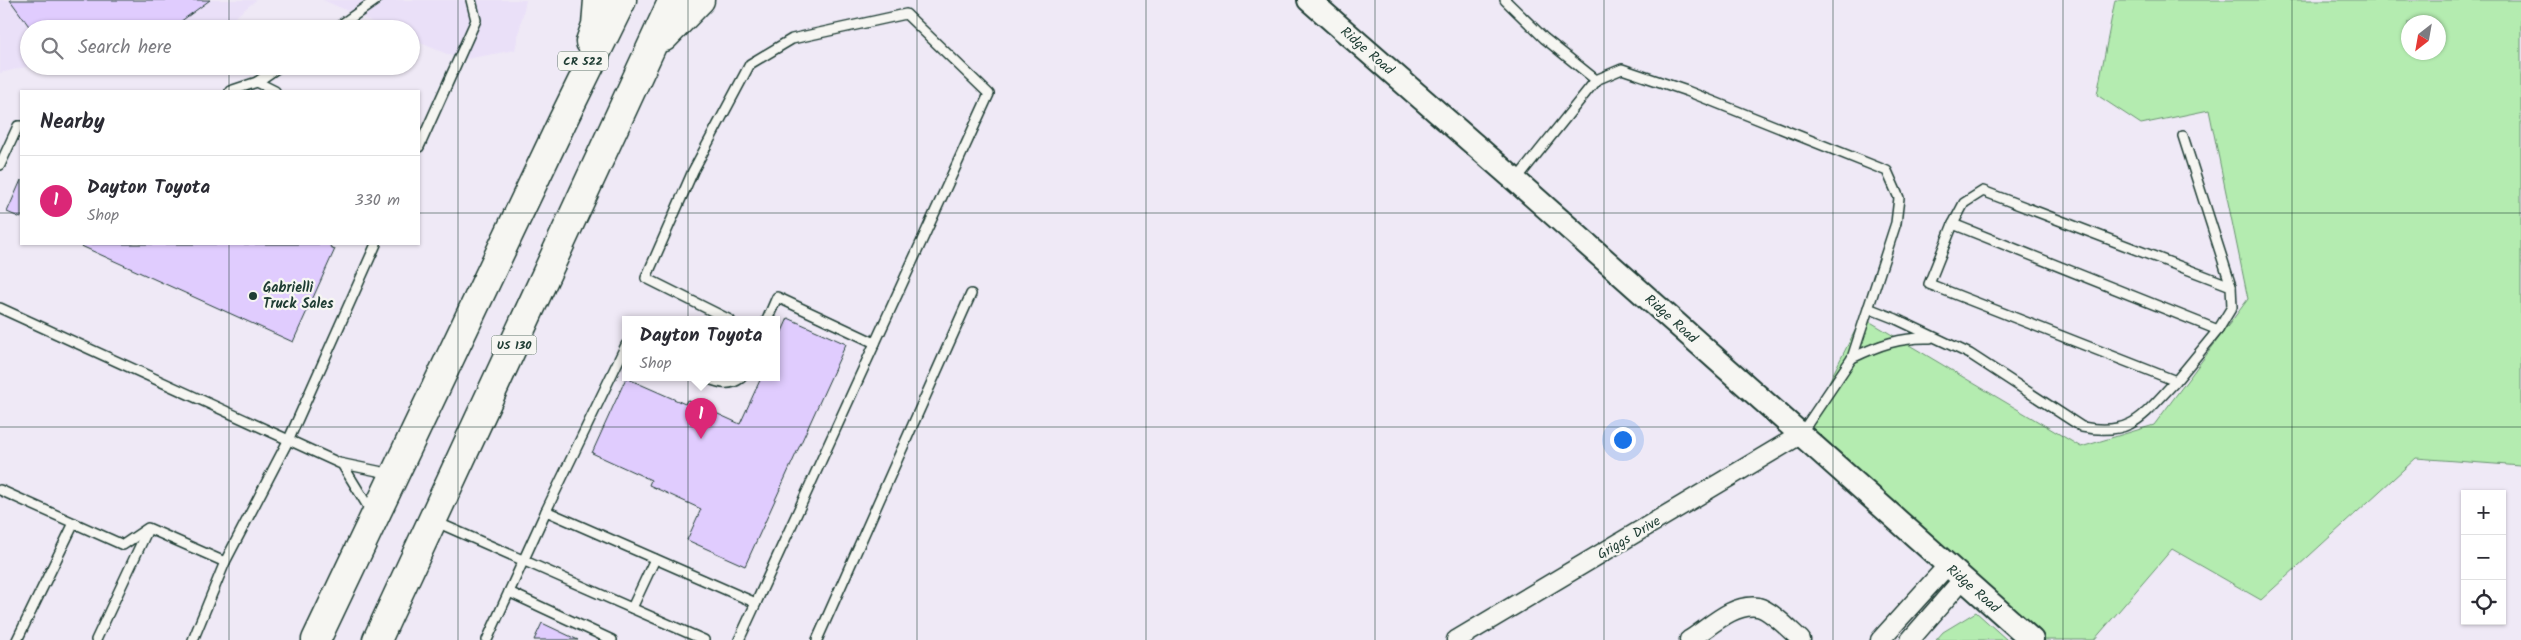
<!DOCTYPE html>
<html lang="en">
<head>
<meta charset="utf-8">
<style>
	body { margin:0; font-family:Kalam,sans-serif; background:#f2f2f3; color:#2b2b33 }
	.controls { position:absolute; right:15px; bottom:15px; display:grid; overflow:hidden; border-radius:0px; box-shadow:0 1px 4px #0004 }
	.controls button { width:45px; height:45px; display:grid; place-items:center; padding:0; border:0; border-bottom:1px solid #e1e1e2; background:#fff; color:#2b2b33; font:25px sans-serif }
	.compass { position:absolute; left:2401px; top:15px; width:45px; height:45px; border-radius:50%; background:#fff; box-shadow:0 1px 4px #0004; rotate:211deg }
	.you { position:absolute; left:1622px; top:439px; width:18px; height:18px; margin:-12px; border:4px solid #fff; border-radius:50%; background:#1a73e8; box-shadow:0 0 0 8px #1a73e833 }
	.badge { display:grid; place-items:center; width:32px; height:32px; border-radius:50%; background:#db2777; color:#fff; font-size:16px; font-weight:700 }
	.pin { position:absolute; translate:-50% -41px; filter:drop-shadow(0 1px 2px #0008) }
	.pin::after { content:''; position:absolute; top:26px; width:18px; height:15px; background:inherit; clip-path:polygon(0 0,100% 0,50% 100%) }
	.popup { position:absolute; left:622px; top:316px; width:158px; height:65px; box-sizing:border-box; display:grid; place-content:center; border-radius:0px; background:#fff; filter:drop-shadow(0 1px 4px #0005); font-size:16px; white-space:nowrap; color:#7c7c81 }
	.popup b { font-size:19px; color:#2b2b33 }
	.popup::after { content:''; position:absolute; left:50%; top:100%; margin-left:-10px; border:10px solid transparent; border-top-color:#fff }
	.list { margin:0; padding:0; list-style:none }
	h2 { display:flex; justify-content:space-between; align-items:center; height:65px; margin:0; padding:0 20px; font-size:21px }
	h2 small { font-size:16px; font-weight:400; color:#7c7c81 }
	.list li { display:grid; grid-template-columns:32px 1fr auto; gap:15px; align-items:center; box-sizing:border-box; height:90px; padding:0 20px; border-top:1px solid #e1e1e2 }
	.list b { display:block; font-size:19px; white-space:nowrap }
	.list p { margin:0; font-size:16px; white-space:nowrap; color:#7c7c81 }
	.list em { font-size:16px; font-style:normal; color:#7c7c81 }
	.icon { flex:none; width:28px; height:28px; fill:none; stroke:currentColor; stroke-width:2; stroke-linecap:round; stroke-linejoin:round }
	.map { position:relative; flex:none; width:2521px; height:640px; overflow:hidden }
	.search { position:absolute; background:#fff; box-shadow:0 1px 4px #0004; left:20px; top:20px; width:400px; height:55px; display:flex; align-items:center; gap:12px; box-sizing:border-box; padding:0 18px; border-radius:28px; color:#7c7c81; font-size:19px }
	.panel { position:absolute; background:#fff; box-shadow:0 1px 4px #0004; left:20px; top:90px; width:400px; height:155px; border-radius:0px }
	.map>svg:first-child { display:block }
</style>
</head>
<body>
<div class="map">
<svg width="2521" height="640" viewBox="0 0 2521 640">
	<rect width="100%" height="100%" fill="#efe9f6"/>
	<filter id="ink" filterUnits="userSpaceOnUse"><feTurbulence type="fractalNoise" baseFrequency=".02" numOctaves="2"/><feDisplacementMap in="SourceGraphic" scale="10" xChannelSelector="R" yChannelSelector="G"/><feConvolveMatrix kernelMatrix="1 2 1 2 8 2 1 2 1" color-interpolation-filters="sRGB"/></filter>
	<g filter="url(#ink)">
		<g fill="#eae0f8">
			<polygon points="0,0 256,0 233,19 193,29 29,29 30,66 0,73"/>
			<polygon points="323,0 526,0 515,50 461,60 411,39 411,29 388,29"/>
		</g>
		<g fill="#b4ecb0" stroke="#6a9472" fill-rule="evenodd">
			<path d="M2115,0H2521V466L2416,458L2261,600L2172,549L2094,640H2045L1806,427L1862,317L2081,447L2154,425L2248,299L2209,110L2141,124L2097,95ZM2408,22H2438V52H2408Z"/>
			<polygon points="1976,612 2007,640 1936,640 1943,632"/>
		</g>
		<g fill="#e0ccfe" stroke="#1f3d34">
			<polygon points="10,0 210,0 180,22 147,29 31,29"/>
			<polygon points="21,180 21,218 7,212"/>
			<polygon points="77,244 331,244 330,247 335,249 293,342"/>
			<polygon points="788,318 846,344 745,566 687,540 701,509 649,485 651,480 592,453 626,378 685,404 687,400 740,424 761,378 776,378 776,345"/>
			<polygon points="542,623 578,640 534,640"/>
		</g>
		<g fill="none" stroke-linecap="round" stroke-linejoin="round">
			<defs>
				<g id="service">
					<polyline points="1505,0 1544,38 1596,80"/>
					<polyline points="335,29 376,0"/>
					<polyline points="257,82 280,66"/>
					<polyline points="230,91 257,82 275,91"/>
					<polyline points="2183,136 2231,286"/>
					<polyline points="419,147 476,20 471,0"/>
					<polyline points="0,165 18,126 21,126"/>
					<polyline points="1516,180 1596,80 1622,69 1687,91 1887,171 1899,198 1896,223 1852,358 1800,435"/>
					<polyline points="1953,224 1964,203 1983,191 2231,286 2232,307 2218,330"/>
					<polyline points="0,308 339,463 392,474"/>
					<path d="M1868,308L1896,319L1970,354L2082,427C2133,437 2143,415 2176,381L1929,284L1953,224L2218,330L2176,381"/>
					<polyline points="730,320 646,278 693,171 750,64 792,39 906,14 989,94 756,603"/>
					<polyline points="767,320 777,297 875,343"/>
					<path d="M1852,358C1879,345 1901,337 1930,338"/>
					<path d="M706,378C719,383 729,387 741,378"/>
					<polyline points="342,464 372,513"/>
					<polyline points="0,490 123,545 148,528 225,562 289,439 376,244"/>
					<polyline points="546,511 626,345"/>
					<polyline points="434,521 704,640"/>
					<polyline points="509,592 612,640"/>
					<polyline points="632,608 655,559"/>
					<polyline points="17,640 74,523"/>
					<polyline points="96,640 148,529"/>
					<polyline points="193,640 225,562"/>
					<polyline points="487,640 546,511 756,603 739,640"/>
					<polyline points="817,640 971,294"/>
				</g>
				<g id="minor">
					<polyline points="1456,640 1800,435"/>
					<path d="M1689,640C1709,628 1732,603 1758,607C1771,610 1791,631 1801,640"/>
					<polyline points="1880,640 1947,566"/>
					<polyline points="1910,640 1962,580"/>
				</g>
				<polyline id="tertiary" points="1309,0 1515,180 2032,640"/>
				<g id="trunk">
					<polyline points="664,37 700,0"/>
					<polyline points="590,42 596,25 598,0"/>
					<polyline points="316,640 563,120 622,0"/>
					<polyline points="377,640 673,0"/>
				</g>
			</defs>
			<use href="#service" stroke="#1f3d34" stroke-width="12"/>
			<use href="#minor" stroke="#1f3d34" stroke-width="21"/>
			<use href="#tertiary" stroke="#1f3d34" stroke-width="26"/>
			<use href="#trunk" stroke="#1f3d34" stroke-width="31"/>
			<use href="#service" stroke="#f6f6f2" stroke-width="9"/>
			<use href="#minor" stroke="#f6f6f2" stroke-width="18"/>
			<use href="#tertiary" stroke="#f6f6f2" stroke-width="22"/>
			<use href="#trunk" stroke="#f6f6f2" stroke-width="28"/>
		</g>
	</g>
	<path fill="none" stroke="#1f3d34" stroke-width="1" stroke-opacity="0.55" d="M229,0V29M458,0V640M688,0V640M917,0V640M1146,0V640M1375,0V640M1604,0V640M1833,0V640M2063,0V640M2292,0V640M229,66V91M0,213H21M419,213H2521M229,244V640M0,427H2521"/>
	<circle fill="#1f3d34" stroke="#f6f6f2" stroke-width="2" cx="253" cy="296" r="5"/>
	<g text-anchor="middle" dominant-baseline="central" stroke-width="4.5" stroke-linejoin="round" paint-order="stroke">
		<g fill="#f6f6f2" stroke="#60746d" stroke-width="1">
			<rect x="558" y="51.5" width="50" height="19" rx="4"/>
			<rect x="491.5" y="335.5" width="45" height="19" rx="4"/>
		</g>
		<g font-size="12" font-weight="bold" fill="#1f3d34">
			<text x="583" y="61">CR 522</text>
			<text x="514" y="345">US 130</text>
		</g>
		<g font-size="14" fill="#1f3d34" stroke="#f6f6f2">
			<text transform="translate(1367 51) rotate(41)">Ridge Road</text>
			<text transform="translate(1671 319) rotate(42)">Ridge Road</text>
			<text transform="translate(1629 538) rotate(-31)">Griggs Drive</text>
			<text transform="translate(1973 589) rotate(41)">Ridge Road</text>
		</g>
		<g font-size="14" font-weight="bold" fill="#1f3d34" stroke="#f6f6f2" text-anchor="start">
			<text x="263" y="288">Gabrielli<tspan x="263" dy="16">Truck Sales</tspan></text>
		</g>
	</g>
</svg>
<div class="controls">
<button>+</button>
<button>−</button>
<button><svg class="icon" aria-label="locate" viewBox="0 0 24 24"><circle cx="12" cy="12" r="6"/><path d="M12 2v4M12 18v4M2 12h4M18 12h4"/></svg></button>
</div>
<svg class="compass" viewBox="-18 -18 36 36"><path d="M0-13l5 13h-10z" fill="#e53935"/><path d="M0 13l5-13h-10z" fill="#7c7c81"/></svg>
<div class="you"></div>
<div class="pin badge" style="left:701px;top:439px">1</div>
<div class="popup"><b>Dayton Toyota</b>Shop</div>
<div class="search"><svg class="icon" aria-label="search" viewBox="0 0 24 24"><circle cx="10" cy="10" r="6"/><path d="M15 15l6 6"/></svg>Search here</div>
<section class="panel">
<h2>Nearby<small></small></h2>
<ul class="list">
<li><span class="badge">1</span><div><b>Dayton Toyota</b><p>Shop</p></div><em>330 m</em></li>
</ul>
</section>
</div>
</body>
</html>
